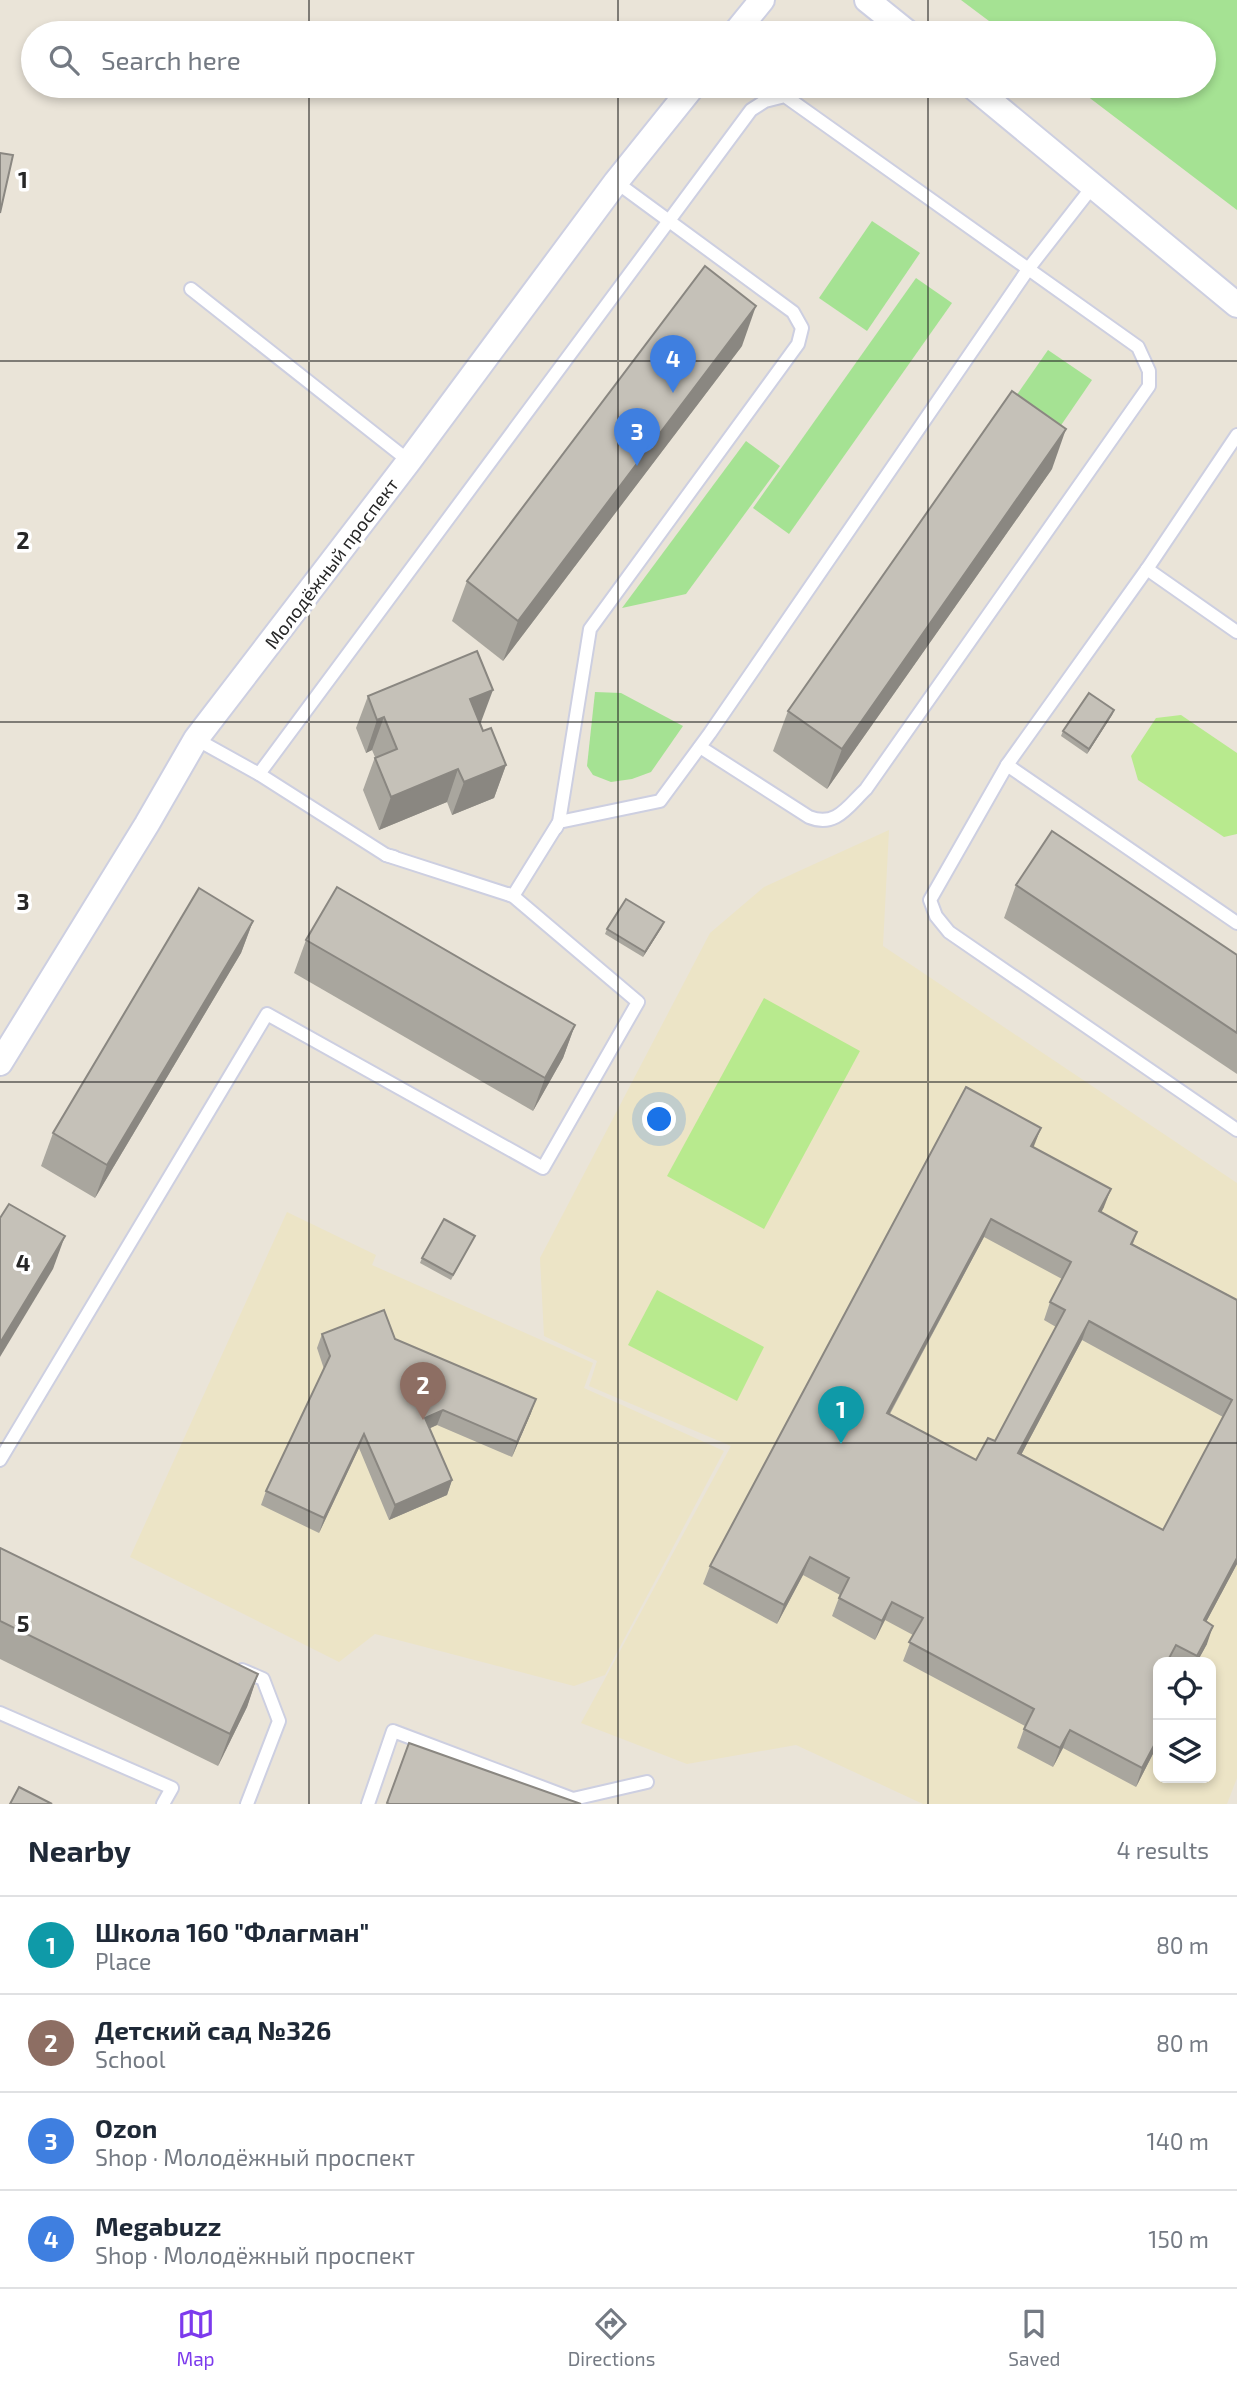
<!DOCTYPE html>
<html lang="en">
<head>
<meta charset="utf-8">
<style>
	body { margin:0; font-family:"Exo 2",sans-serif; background:#f6f6f7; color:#1f2937 }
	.controls { position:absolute; right:21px; bottom:21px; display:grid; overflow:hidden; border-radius:14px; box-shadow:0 4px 10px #0003 }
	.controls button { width:63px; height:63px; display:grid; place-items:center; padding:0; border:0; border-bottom:2px solid #e0e1e3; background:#fff; color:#1f2937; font:35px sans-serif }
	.you { position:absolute; left:660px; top:1120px; width:24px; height:24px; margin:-18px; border:5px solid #fff; border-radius:50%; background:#1a73e8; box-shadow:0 0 0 10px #1a73e833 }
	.badge { display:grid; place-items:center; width:46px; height:46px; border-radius:50%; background:#7c3aed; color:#fff; font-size:23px; font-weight:700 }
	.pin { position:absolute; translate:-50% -58px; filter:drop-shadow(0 2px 4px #0008) }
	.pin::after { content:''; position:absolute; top:37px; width:24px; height:21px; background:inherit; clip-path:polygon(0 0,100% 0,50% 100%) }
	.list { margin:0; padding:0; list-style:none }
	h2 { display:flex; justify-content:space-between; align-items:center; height:91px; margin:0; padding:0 28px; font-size:30px }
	h2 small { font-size:23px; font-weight:400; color:#747a83 }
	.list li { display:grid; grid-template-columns:46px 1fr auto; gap:21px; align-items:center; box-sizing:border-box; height:98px; padding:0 28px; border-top:2px solid #e0e1e3 }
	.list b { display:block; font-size:26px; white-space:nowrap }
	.list p { margin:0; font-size:23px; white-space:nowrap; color:#747a83 }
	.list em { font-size:23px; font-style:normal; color:#747a83 }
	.icon { flex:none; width:38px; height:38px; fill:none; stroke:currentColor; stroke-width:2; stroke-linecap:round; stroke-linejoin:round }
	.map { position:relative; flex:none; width:1237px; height:1804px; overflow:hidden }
	.search { position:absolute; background:#fff; box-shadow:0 4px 10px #0003; left:21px; right:21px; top:21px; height:77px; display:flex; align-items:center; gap:18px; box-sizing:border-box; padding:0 24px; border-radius:38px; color:#747a83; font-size:26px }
	.sheet { height:483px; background:#fff }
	nav { display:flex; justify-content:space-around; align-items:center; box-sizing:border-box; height:98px; border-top:2px solid #e0e1e3; background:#fff; font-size:19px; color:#747a83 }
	nav a { display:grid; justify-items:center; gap:4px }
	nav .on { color:#7c3aed }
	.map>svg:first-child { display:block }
</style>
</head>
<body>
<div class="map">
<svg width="1237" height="1804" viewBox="0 0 1237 1804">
	<rect width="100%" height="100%" fill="#eae4d8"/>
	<g fill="#ece4c6" fill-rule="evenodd">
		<path d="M889,830L883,946L1237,1183V1778L1227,1804H923L796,1745L687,1764L581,1723L731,1446L589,1386L597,1361L544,1336L540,1258L710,933L764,887ZM1158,1662H1211V1778H1158Z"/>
		<polygon points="287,1212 376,1255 372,1265 593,1363 584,1388 724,1451 605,1675 574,1686 375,1634 339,1662 130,1557"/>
	</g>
	<g fill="#a5e293">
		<polygon points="961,0 1237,0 1237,210 1074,86 1204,86 1204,33 1005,33"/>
		<polygon points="872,221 920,253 867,331 819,298"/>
		<polygon points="916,278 952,303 789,534 753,508"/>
		<polygon points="1048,350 1092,380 1053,437 1009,406"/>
		<polygon points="746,441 780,466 686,594 622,608"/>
		<polygon points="595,692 621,693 683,726 651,772 632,779 611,782 593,775 587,766"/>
	</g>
	<g fill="#b8ea8e">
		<polygon points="1181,715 1237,753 1237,834 1224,837 1138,780 1131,756 1156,718"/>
		<polygon points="764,998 860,1051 764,1229 667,1176"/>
		<polygon points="657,1290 764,1347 737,1401 628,1345"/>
	</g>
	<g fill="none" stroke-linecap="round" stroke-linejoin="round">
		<defs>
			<g id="lane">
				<polyline points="191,289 409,461"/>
				<polyline points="1237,435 1147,569 1007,765 930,900 936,916 949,932 1237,1130"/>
				<polyline points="1147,569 1237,632"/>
				<polyline points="196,739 259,774 386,855 394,857"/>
				<polyline points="1007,765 1237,923"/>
				<path d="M259,774L751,110L765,101L785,96L1138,347L1149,371V386L866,789C848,806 836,828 809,817L700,747"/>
				<polyline points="556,828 559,822 660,801 710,733 1029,268 1093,186"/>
				<polyline points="508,894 513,896 559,822 590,629 798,344 802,328 793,312 616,182"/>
				<polyline points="0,1460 267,1014 543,1168 638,1002 513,896 386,855"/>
				<polyline points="242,1670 263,1679 279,1721 247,1804"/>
				<polyline points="0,1713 172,1788 163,1804"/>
				<polyline points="368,1804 393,1731 573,1799 647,1782"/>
			</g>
			<g id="street">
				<polyline points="867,0 908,33"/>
				<polyline points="735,33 762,0"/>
				<polyline points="972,86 1237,305"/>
				<polyline points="0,1063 147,824 196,739 409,461 616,182 693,86"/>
			</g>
		</defs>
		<use href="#lane" stroke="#cdcfe1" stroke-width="16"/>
		<use href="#street" stroke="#cdcfe1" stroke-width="28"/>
		<use href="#lane" stroke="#fff" stroke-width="12"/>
		<use href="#street" stroke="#fff" stroke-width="24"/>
	</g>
	<g fill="#a9a69e" fill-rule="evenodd">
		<polygon points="742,346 503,661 452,621 467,581"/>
		<polygon points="1052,469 827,789 773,751 788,711"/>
		<polygon points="368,696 481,722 480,723 483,731 506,765 494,798 452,815 447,802 379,830 363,790 375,757 372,750 366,753 356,728"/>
		<polygon points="1114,710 1112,715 1087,754 1061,736 1063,731"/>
		<polygon points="1016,885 1237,955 1237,1074 1004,918"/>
		<polygon points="253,921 241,953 95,1198 41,1166 53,1133"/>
		<polygon points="662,927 643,957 605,934 607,929"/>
		<polygon points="306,940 575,1025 563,1058 533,1111 294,973"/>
		<path d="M1033,1148L1104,1207L1101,1212L1137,1232L1133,1244L1237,1300V1564L1206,1622L1207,1644L1197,1662H1158V1744L1136,1787L1063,1748L1053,1767L1017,1748L1025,1726L903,1661L913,1635L885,1620L875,1640L832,1616L840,1595L803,1575L777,1624L703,1584L710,1566ZM984,1237L1062,1279L1050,1302L1044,1320L1056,1327L995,1441L976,1460L890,1414ZM1082,1340L1223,1417L1163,1530L1021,1455Z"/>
		<polygon points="475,1236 451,1280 420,1263 422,1258"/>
		<polygon points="322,1334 395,1339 531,1413 512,1457 437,1425 429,1428 452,1480 447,1495 389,1520 359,1448 319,1533 261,1505 266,1491 324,1369 317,1348"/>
		<polygon points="0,1548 258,1674 247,1707 218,1766 0,1659"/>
	</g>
	<g fill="#8a8781">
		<polygon points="756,306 742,346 503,661 518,621"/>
		<polygon points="1066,429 1052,469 827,789 842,749"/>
		<polygon points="493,690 481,722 459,732 470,699"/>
		<polygon points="1114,710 1112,715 1087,754 1089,749"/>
		<polygon points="384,717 372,750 366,753 377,720"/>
		<polygon points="506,765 494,798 452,815 464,782"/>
		<polygon points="458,769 447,802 379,830 391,797"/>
		<polygon points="253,921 241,953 95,1198 107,1165"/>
		<polygon points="664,922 662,927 643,957 645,952"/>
		<polygon points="575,1025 563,1058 533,1111 545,1078"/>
		<polygon points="1041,1128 1034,1146 1024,1165 1031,1146"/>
		<polygon points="1111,1189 1104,1207 1092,1230 1099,1211"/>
		<polygon points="991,1219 984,1237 880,1431 887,1413"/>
		<polygon points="65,1236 53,1269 0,1357 0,1343"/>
		<polygon points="1089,1321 1082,1340 1012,1472 1018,1453"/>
		<polygon points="536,1399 531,1413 512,1457 517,1442"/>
		<polygon points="443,1410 437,1425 420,1433 425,1418"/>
		<polygon points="364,1434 359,1448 319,1533 324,1518"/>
		<polygon points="452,1480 447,1495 389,1520 395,1505"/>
		<polygon points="810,1557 803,1575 777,1624 784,1605"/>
		<polygon points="1237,1558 1237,1564 1197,1639 1204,1620"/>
		<polygon points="892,1602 885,1620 875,1640 882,1621"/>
		<polygon points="1213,1626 1207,1644 1197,1662 1195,1662"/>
		<polygon points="258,1674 247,1707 218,1766 230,1734"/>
		<polygon points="1070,1730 1063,1748 1053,1767 1060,1748"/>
		<polygon points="1158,1738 1158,1744 1136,1787 1142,1768"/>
	</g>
	<g fill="#c5c1b8" stroke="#8a8781" stroke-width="2" fill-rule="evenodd">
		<polygon points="0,153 13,155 0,213"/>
		<polygon points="705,266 756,306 518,621 467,581"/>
		<polygon points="1012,391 1066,429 842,749 788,711"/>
		<polygon points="477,651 493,690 470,699 483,731 491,728 506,765 464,782 458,769 391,797 375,758 397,749 384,717 377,720 368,696"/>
		<polygon points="1089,693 1114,710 1089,749 1063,731"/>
		<polygon points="1052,831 1237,955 1237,1033 1016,885"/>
		<polygon points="337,887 575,1025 545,1078 306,940"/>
		<polygon points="199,888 253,921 107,1165 53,1133"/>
		<polygon points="626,899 664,922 645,952 607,929"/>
		<path d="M966,1087L1041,1128L1031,1146L1111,1189L1099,1211L1137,1232L1131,1244L1237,1300V1558L1204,1620L1213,1626L1197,1656L1176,1645L1167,1662H1158V1738L1142,1768L1070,1730L1060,1748L1024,1729L1034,1709L909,1642L923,1618L892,1602L882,1621L839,1598L849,1578L810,1557L784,1605L710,1566ZM991,1219L1071,1262L1050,1302L1065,1310L995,1441L988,1438L976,1460L887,1413ZM1089,1321L1232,1400L1163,1530L1018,1453Z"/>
		<polygon points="9,1204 65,1236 0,1343 0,1218"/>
		<polygon points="444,1219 475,1236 453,1275 422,1258"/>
		<polygon points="384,1310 395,1339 536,1399 517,1442 443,1410 425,1418 452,1480 395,1505 364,1434 324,1518 266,1491 330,1356 322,1334"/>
		<polygon points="0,1548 258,1674 230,1734 0,1621"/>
		<polygon points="409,1743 581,1804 389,1804 387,1803"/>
		<polygon points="19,1787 52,1804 10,1804"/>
	</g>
	<path fill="none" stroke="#272727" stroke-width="2" stroke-opacity="0.55" d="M309,0V33M618,0V33M928,0V33M309,86V1804M618,86V1804M928,86V1804M0,361H1237M0,722H1237M0,1082H1237M0,1443H1237"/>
	<g text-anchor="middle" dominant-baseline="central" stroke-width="7" stroke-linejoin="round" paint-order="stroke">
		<g font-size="19" fill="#272727" stroke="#fff">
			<text transform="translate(331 563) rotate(-53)">Молодёжный проспект</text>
		</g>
	</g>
	<g font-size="23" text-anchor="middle" font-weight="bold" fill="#272727" stroke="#fff" stroke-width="7" stroke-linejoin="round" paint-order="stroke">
		<text x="23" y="188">1</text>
		<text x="23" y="549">2</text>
		<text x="23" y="910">3</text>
		<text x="23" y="1271">4</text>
		<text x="23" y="1632">5</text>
	</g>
</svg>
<div class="controls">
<button><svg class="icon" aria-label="locate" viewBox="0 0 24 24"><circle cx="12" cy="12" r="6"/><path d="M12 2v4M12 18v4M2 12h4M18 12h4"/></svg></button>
<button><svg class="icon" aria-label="layers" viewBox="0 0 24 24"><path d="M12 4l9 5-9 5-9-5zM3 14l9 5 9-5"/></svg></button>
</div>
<div class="you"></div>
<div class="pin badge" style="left:841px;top:1444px;background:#0f9aa8">1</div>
<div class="pin badge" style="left:423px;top:1420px;background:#8d6e63">2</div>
<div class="pin badge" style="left:637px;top:466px;background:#3f7fe0">3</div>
<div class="pin badge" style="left:673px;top:393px;background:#3f7fe0">4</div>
<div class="search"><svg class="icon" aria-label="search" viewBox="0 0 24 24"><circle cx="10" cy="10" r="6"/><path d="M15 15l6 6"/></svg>Search here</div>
</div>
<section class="sheet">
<h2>Nearby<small>4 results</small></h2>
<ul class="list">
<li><span class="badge" style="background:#0f9aa8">1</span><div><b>Школа 160 &quot;Флагман&quot;</b><p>Place</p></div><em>80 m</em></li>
<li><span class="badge" style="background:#8d6e63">2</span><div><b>Детский сад №326</b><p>School</p></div><em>80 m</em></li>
<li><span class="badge" style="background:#3f7fe0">3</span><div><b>Ozon</b><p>Shop · Молодёжный проспект</p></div><em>140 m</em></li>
<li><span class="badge" style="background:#3f7fe0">4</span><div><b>Megabuzz</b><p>Shop · Молодёжный проспект</p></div><em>150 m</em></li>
</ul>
</section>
<nav>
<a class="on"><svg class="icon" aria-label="map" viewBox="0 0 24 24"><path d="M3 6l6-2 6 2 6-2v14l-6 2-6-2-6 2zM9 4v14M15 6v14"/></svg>Map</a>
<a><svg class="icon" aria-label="directions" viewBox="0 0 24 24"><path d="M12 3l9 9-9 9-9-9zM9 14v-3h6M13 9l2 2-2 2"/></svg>Directions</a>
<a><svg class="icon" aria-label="saved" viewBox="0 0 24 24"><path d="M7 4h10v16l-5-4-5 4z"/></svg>Saved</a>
</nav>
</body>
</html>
